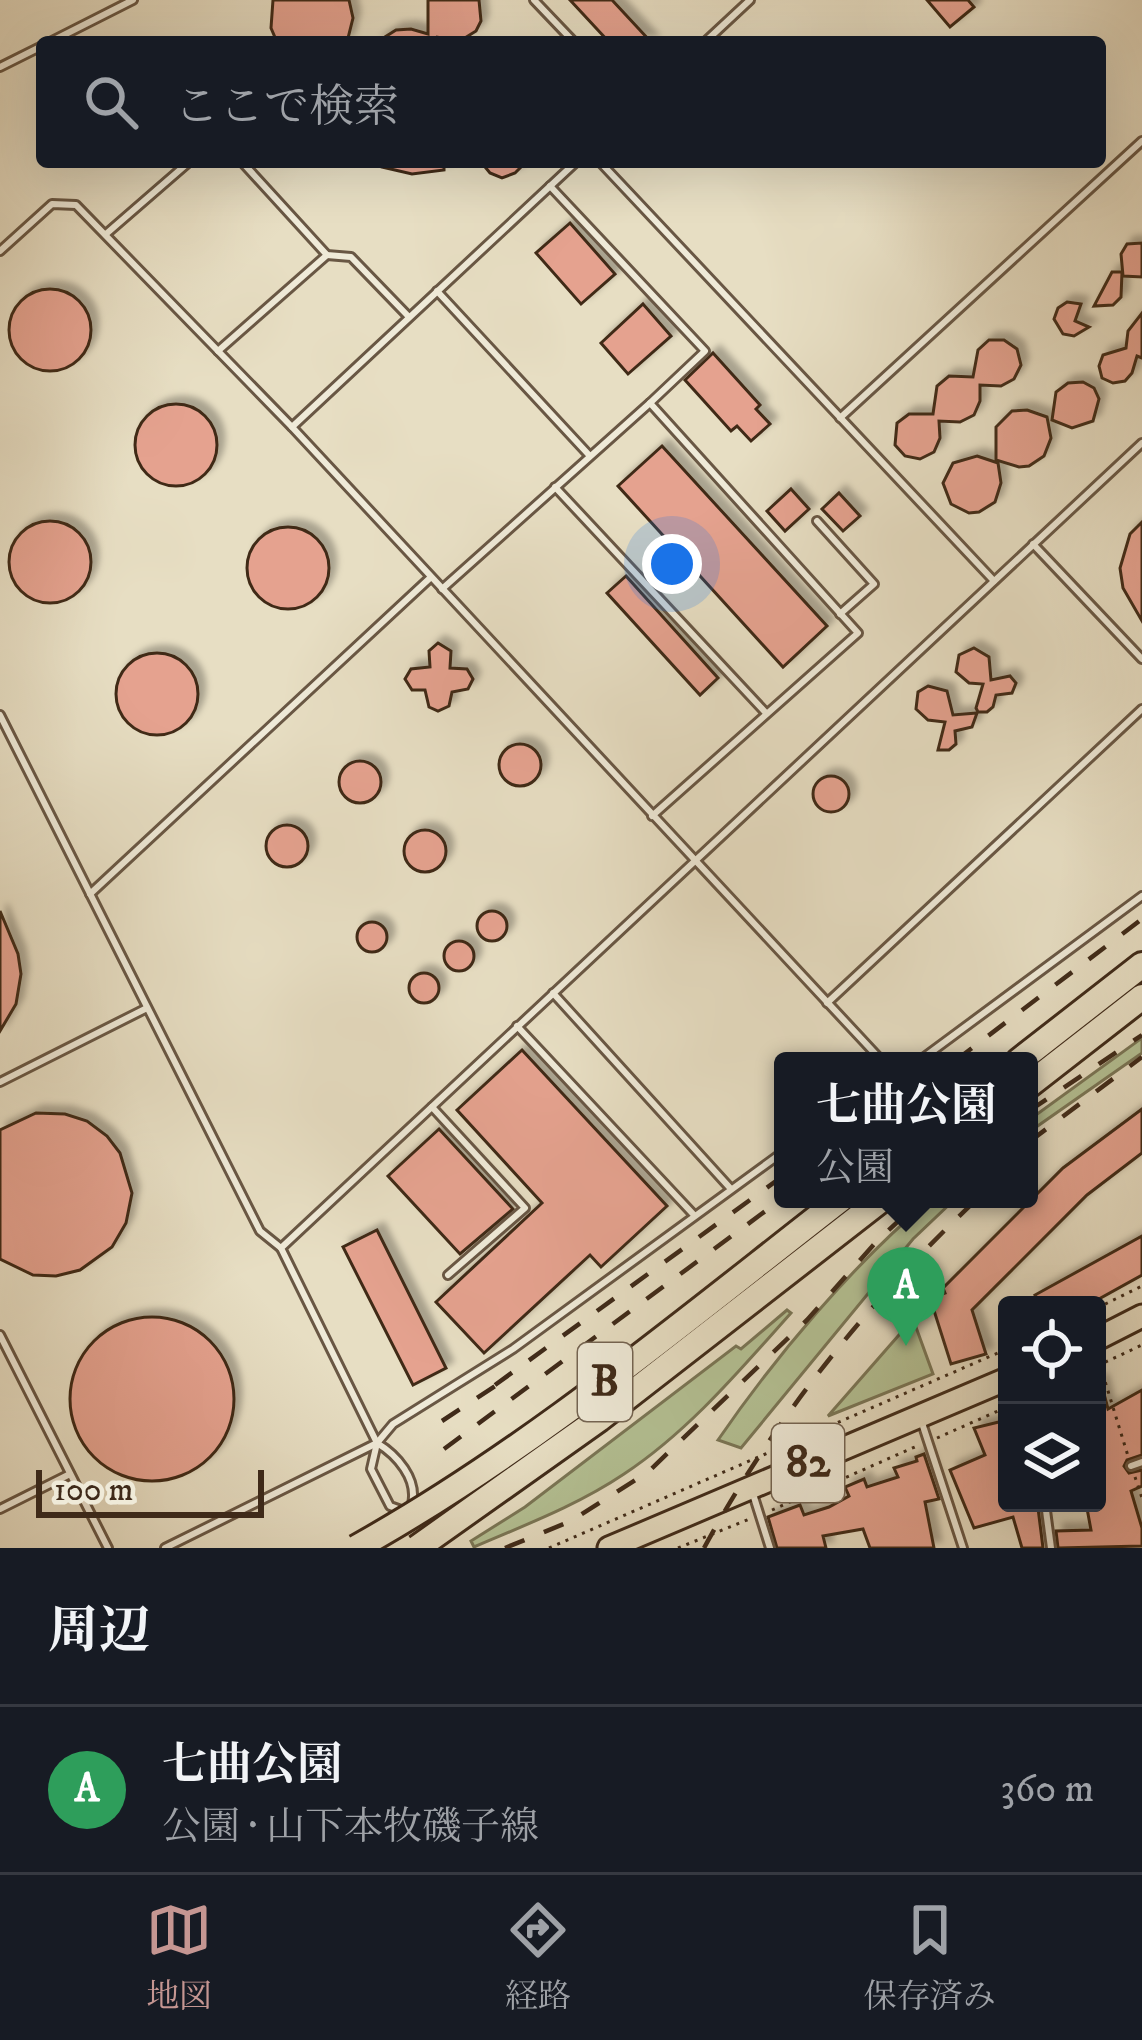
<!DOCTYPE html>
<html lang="ja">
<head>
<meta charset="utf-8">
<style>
	body { margin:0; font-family:"IM FELL DW Pica","Noto Serif JP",serif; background:#242831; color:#f1f3f6 }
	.controls { position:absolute; right:36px; bottom:36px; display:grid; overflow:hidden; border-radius:12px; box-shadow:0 12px 48px #0002 }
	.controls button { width:108px; height:108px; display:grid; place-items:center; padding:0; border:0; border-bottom:3px solid #363941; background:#171b24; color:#f1f3f6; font:60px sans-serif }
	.scale { position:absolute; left:36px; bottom:30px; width:228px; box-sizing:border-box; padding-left:12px; border:6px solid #3f2a19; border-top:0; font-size:33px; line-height:42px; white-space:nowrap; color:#3f2a19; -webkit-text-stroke:9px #efead8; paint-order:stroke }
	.you { position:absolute; left:672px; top:564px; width:42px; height:42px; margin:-30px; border:9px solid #fff; border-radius:50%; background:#1a73e8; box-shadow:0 0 0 18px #1a73e833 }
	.badge { display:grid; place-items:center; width:78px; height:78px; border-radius:50%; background:#c59692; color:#fff; font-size:39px; font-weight:700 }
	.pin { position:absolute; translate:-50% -99px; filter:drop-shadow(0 3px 6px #0008) }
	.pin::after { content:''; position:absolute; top:63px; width:42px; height:36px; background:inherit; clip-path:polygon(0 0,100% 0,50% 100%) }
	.popup { position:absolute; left:774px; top:1052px; width:264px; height:156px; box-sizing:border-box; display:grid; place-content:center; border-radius:12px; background:#171b24; filter:drop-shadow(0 3px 9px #0005); font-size:39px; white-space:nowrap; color:#9ea1a6 }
	.popup b { font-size:45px; color:#f1f3f6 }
	.popup::after { content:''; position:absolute; left:50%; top:100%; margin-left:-24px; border:24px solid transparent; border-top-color:#171b24 }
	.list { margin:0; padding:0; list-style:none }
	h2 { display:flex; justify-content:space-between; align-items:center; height:156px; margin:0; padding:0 48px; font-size:51px }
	h2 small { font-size:39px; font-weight:400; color:#9ea1a6 }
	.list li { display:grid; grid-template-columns:78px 1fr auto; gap:36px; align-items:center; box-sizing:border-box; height:168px; padding:0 48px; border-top:3px solid #363941 }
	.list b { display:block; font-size:45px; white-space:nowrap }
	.list p { margin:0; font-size:39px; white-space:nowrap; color:#9ea1a6 }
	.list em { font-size:39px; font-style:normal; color:#9ea1a6 }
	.icon { flex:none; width:66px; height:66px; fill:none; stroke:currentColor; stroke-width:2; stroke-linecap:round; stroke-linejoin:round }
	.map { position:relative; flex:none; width:1142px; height:1548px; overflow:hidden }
	.search { position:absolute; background:#171b24; box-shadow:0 12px 48px #0002; left:36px; right:36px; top:36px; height:132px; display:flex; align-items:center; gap:30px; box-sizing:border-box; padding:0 42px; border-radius:12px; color:#9ea1a6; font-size:45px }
	.sheet { height:324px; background:#171b24 }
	nav { display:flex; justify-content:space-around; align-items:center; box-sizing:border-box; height:168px; border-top:3px solid #363941; background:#171b24; font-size:33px; color:#9ea1a6 }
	nav a { display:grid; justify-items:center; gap:6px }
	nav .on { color:#c59692 }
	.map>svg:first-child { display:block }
</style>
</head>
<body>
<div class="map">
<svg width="1142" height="1548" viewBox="0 0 1142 1548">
	<defs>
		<filter id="shadow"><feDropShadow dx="7" dy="-7" stdDeviation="3" flood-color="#0004"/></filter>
	</defs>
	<rect width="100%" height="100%" fill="#e7dec3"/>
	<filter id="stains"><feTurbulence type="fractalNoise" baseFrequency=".00167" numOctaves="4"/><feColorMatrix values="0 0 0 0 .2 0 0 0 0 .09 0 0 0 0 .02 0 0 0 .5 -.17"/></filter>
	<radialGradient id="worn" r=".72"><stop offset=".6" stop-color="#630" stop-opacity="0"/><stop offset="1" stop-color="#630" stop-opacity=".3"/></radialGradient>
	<g fill="#b4c194" stroke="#7a7656" stroke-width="3">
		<polygon points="1142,1038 1142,1053 1029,1132 1029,1120"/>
		<path d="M931,1199H955L913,1239L741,1448L718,1440C775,1357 853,1264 931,1199Z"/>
		<path d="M787,1310L791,1313C740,1370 689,1431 624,1474C578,1505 525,1525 474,1547L471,1541L525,1507L736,1346L741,1349Z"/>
		<polygon points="913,1319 933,1374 828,1416"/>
	</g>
	<g fill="#e5a28f" stroke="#3f2a19" stroke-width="3" filter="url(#shadow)">
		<polygon points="273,0 349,0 353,18 348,38 345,42 277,42 271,28"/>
		<polygon points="428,0 479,0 481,21 476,31 460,41 436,37 443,42 377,42 396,30 411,29 428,34"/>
		<polygon points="570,0 612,0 651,42 609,42"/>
		<polygon points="927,0 968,0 974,7 950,27"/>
		<polygon points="382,162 444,162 444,170 412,174 382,167"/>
		<polygon points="481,162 526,162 515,173 502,178 490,173"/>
		<polygon points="570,223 615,274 581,304 536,253"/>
		<polygon points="1142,243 1142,277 1123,276 1121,254 1127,244"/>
		<polygon points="1112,272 1122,272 1121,297 1113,305 1094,306"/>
		<circle cx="50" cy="330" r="41"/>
		<polygon points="1067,302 1081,304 1075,321 1089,327 1074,336 1063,334 1054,319 1058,308"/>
		<polygon points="643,304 671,336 628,374 601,343"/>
		<polygon points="1142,313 1142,358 1137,356 1132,373 1125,381 1113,383 1102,378 1099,366 1103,355 1126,348 1128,331"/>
		<polygon points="989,340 1004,340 1017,349 1021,365 1014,379 1001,386 980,385 980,401 974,415 960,422 939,421 940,438 934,452 920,459 905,456 895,445 897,423 909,414 933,414 937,386 949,376 973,377 978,350"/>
		<polygon points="713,353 760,405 756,409 770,424 751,441 737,426 731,431 685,380"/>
		<polygon points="1083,382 1094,388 1099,399 1093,421 1072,428 1052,420 1056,392 1068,383"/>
		<circle cx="176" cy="445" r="41"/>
		<polygon points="1027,410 1047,417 1051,438 1044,456 1029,466 1019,467 996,460 996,427 1012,411"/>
		<polygon points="662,446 827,626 783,667 618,486"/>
		<polygon points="977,456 998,463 1001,483 995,502 979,512 969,513 951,504 943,483 953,463"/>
		<polygon points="791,489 809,509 785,531 767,511"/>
		<polygon points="839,493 860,516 843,531 822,509"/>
		<circle cx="50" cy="562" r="41"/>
		<polygon points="1142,522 1142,621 1123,588 1120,568 1130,534"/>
		<circle cx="288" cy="568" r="41"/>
		<polygon points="626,576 718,678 700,695 607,593"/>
		<polygon points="438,643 451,651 450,668 467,669 473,679 468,689 452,692 449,706 438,711 429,707 425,690 412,690 405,679 411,669 430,667 429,651"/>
		<polygon points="974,648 989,657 991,680 1010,676 1016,683 1012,693 996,695 993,707 987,712 978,712 976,708 983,684 969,683 956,672 959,655"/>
		<circle cx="157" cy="694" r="41"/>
		<polygon points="928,686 947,691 953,715 977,713 972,727 955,731 956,744 949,750 938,750 945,722 928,720 916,709 918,692"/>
		<circle cx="520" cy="765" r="21"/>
		<circle cx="360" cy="782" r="21"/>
		<circle cx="831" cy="794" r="18"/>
		<circle cx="287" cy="846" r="21"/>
		<circle cx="425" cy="851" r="21"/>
		<polygon points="0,911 18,954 21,974 16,1004 0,1031"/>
		<circle cx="492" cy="926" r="15"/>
		<circle cx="372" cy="937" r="15"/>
		<circle cx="459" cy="956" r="15"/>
		<circle cx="424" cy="988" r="15"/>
		<polygon points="522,1050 667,1206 601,1267 590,1255 484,1353 436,1302 542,1203 457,1110"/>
		<polygon points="1142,1109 1142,1153 1087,1195 972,1310 986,1354 951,1364 930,1298 945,1293 943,1288 1063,1168"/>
		<polygon points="36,1113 65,1114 87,1121 107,1136 120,1153 132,1193 126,1223 112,1247 80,1270 56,1276 33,1275 0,1259 0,1130"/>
		<polygon points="439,1129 513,1209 460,1254 388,1176"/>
		<polygon points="377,1230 446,1368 413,1385 343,1247"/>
		<polygon points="1142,1236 1142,1275 1088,1305 1040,1305 1035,1295"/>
		<circle cx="152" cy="1399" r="82"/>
		<polygon points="1097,1382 1101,1382 1108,1409 1142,1390 1142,1455 1127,1460 1124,1466 1129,1473 1142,1470 1142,1486 1131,1491 1142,1528 1142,1546 1058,1548 1056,1531 1091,1530 1086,1503 1097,1503"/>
		<polygon points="1007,1420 1007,1506 1038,1508 1043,1548 1022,1548 1013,1517 974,1528 950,1470 985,1455 974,1428"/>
		<polygon points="924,1454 939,1499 925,1502 934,1548 870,1548 863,1529 823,1536 826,1548 777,1548 768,1517 800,1505 804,1515 829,1507 849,1496 845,1487 864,1479 867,1487 898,1477 894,1468 917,1461 916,1457"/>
	</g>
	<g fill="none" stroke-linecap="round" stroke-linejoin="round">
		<defs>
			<g id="lane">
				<polyline points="534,0 574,42"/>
				<polyline points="50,42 133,0"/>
				<polyline points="705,42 750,0"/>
				<polyline points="0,67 42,46"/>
				<polyline points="242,162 327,255 351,257 409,317"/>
				<polyline points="600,162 994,581"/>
				<polyline points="550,186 705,351 650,403"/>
				<polyline points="106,234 189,162"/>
				<polyline points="0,251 52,204 76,205 292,427 882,1061"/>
				<polyline points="437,291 589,455"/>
				<polyline points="218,351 327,255"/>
				<polyline points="840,418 1142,141"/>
				<polyline points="292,427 576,162"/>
				<polyline points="555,487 766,713"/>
				<polyline points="817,521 874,584 840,614"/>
				<polyline points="1033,544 1142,659"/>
				<polyline points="442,589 650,403 858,633 652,816"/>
				<polyline points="0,715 260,1231 281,1248"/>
				<polyline points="90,894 430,578"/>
				<polyline points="553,993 731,1189"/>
				<polyline points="827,1003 1142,709"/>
				<polyline points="517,1026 694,1215"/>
				<polyline points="919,1061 1142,896"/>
				<polyline points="0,1082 147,1008"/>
				<polyline points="432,1107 525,1208 448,1275"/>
				<polyline points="0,1335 108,1548"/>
				<polyline points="921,1420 963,1548"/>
				<polyline points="377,1443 371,1469 390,1506 401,1510"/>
				<polyline points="1131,1466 1142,1462"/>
				<polyline points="753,1494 770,1548"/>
				<polyline points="1045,1503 1051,1548"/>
				<path d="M412,1504C418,1479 397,1455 377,1443L281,1248L1142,443"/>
				<polyline points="0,1509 70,1474"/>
				<polyline points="165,1548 377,1443 393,1424 513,1349 783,1152"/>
			</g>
			<g id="primary">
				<polyline points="1097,1339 1142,1316"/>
				<polyline points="609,1548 1007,1379"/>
			</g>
			<g id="highway">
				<polyline points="1019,1061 1142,965"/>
				<polyline points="1029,1085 1142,997"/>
			</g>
		</defs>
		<use href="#lane" stroke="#695744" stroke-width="12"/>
		<use href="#primary" stroke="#3f2a19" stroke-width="27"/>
		<use href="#highway" stroke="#3f2a19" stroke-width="30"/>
		<g stroke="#3f2a19" stroke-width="3" stroke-dasharray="3 6" stroke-linecap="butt">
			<polyline points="1097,1308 1142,1286"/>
			<polyline points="1100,1365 1128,1456"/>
			<polyline points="1097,1366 1142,1345"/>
			<polyline points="937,1438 1007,1407"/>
			<polyline points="1135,1477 1142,1498"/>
			<polyline points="772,1510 917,1446"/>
			<polyline points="549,1548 1007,1349"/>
			<polyline points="678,1548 752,1518"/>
		</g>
		<use href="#lane" stroke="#efead8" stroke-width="6"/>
		<use href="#primary" stroke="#e7dec3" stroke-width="21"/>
		<use href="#highway" stroke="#e7dec3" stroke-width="24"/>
		<g stroke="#3f2a19" stroke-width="4.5" stroke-dasharray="21 21" stroke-linecap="butt">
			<polyline points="955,1061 1142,919"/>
			<polyline points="1029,1111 1142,1035"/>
			<polyline points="1029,1142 1142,1057"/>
			<polyline points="495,1385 783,1176"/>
			<polyline points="442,1421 509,1377"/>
			<polyline points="444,1449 783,1198"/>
			<polyline points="505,1548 571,1521 648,1472 807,1320 877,1241 922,1199"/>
			<path d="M704,1548C775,1417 869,1301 977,1199"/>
		</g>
		<defs>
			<g id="highway-bridge">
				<path d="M356,1548C530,1451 684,1321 841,1199"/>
				<polyline points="417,1548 599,1419 882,1199"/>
			</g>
		</defs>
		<use href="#highway-bridge" stroke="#3f2a19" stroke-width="30" stroke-linecap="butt"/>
		<use href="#highway-bridge" stroke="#e7dec3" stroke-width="24"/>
	</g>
	<g text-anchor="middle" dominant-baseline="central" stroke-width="9" stroke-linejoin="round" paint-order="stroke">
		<g fill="#efead8" stroke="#746452" stroke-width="3">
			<rect x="578" y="1343" width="54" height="78" rx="9"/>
			<rect x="772" y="1424" width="72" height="78" rx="9"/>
		</g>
		<g font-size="45" font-weight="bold" fill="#3f2a19">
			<text x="605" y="1382">B</text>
			<text x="808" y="1463">82</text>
		</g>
	</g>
	<rect width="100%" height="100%" filter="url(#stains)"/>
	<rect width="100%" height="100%" fill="url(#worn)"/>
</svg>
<div class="controls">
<button><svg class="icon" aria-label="locate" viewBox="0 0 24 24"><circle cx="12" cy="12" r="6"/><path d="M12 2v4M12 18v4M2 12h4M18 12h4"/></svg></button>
<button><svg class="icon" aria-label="layers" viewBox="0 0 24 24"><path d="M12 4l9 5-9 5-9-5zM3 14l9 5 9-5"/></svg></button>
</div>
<div class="scale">100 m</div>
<div class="you"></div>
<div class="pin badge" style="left:906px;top:1346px;background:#2e9e5b">A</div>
<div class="popup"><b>七曲公園</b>公園</div>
<div class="search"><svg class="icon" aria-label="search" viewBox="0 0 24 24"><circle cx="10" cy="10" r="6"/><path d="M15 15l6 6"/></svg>ここで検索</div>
</div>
<section class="sheet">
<h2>周辺<small></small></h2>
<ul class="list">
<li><span class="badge" style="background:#2e9e5b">A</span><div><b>七曲公園</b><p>公園 · 山下本牧磯子線</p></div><em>360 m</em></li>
</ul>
</section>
<nav>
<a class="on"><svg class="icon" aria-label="map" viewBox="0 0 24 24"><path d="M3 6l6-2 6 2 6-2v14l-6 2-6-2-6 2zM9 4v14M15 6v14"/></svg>地図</a>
<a><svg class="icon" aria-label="directions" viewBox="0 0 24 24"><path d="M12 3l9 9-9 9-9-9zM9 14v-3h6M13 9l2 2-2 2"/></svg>経路</a>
<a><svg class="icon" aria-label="saved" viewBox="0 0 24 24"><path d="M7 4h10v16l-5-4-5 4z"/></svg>保存済み</a>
</nav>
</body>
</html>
